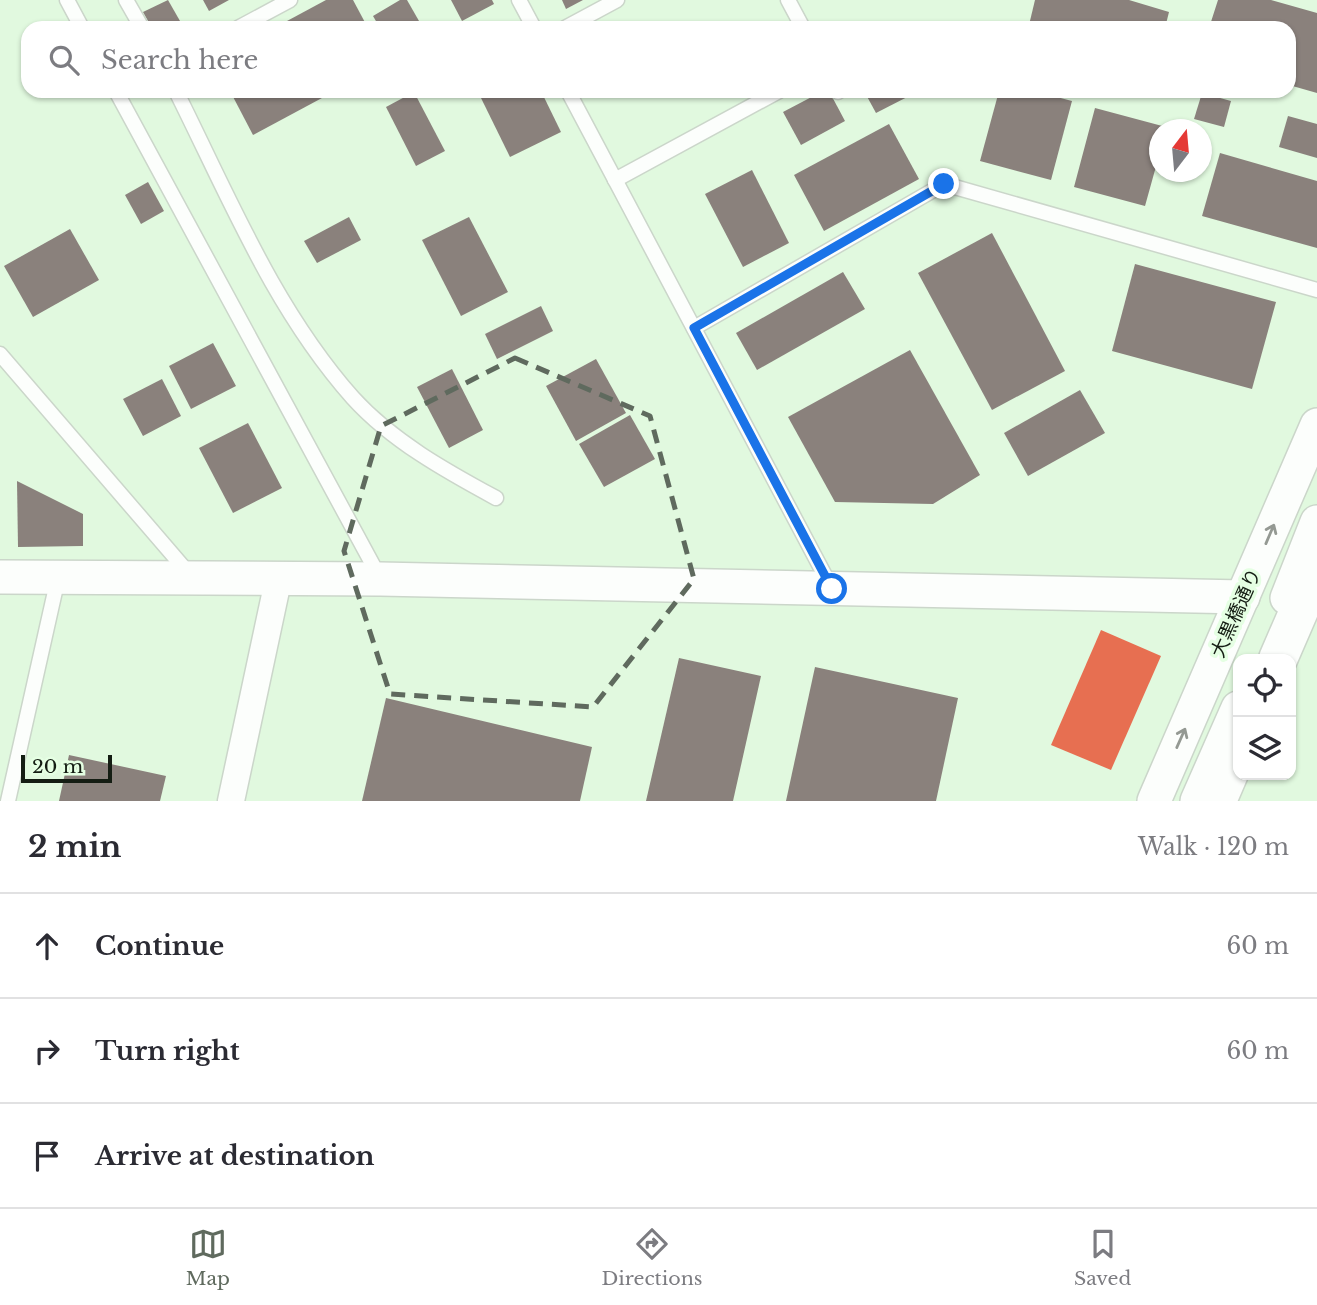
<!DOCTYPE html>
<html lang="en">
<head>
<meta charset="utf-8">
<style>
	body { margin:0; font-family:"Libre Baskerville","Noto Sans JP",serif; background:#f2f2f3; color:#2b2b33 }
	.controls { position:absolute; right:21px; bottom:21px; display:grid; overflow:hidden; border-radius:14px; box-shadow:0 2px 5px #0004 }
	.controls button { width:63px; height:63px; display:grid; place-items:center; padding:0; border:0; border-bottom:2px solid #e1e1e2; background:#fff; color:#2b2b33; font:35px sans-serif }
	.compass { position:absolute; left:1149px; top:119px; width:63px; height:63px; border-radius:50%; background:#fff; box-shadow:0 2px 5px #0004; rotate:16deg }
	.scale { position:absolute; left:21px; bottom:18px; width:91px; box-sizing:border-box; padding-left:7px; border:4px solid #141d13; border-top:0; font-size:19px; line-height:24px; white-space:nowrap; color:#141d13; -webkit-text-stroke:5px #e5ffe3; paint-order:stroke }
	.stop { position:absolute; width:21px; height:21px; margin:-16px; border:5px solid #1a73e8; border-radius:50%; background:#fff }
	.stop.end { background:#1a73e8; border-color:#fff; box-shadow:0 2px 7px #0008 }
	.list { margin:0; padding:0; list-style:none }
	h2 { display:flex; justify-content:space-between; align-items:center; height:91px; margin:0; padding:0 28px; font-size:30px }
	h2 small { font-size:23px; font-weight:400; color:#7c7c81 }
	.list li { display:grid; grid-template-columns:46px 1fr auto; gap:21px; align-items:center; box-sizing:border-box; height:105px; padding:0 28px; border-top:2px solid #e1e1e2 }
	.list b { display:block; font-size:26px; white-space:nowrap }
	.list em { font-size:23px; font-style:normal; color:#7c7c81 }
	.icon { flex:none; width:38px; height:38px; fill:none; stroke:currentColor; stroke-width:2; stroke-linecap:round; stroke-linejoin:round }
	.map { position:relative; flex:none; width:1317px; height:801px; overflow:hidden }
	.search { position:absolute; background:#fff; box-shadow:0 2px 5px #0004; left:21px; right:21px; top:21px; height:77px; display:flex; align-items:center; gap:18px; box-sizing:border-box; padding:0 24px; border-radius:21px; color:#7c7c81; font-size:26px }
	.sheet { height:406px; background:#fff }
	nav { display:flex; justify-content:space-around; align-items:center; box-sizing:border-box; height:98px; border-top:2px solid #e1e1e2; background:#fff; font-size:19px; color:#7c7c81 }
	nav a { display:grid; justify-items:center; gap:4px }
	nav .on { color:#5f6a5e }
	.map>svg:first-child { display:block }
</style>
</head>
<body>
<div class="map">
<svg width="1317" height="801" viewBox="0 0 1317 801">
	<rect width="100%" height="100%" fill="#ebf9e9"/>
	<path fill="#e1f9df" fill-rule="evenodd" d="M0,0H1317V801H0ZM28,28H1289V91H28ZM1160,130H1202V172H1160ZM1238,659H1291V775H1238Z"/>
	<polygon fill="#e76f51" points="1101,630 1161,656 1111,770 1051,745"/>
	<g fill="#8a817c">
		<polygon points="168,0 184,28 152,28 143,12"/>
		<polygon points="203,0 229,0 209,11"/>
		<polygon points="326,0 353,0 368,28 274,28"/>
		<polygon points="400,0 407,0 423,28 380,28 373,16"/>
		<polygon points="451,0 492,0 494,4 462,21"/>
		<polygon points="562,0 583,0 566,9"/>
		<polygon points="1035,0 1129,0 1169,12 1165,28 1039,28 1029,25"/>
		<polygon points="1218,0 1271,0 1317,13 1317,93 1289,85 1289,28 1209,28"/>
		<polygon points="230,91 335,91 253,135"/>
		<polygon points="495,91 541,91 561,132 510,157 481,98"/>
		<polygon points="823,91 829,91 845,121 801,145 783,112"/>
		<polygon points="864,91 914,91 915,93 876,113"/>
		<polygon points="999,91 1034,91 1072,101 1051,180 980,161"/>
		<polygon points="414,92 445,151 416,166 386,107"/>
		<polygon points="1202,93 1231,101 1224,127 1194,119"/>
		<polygon points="1095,108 1166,127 1160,130 1160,152 1145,206 1074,187"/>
		<polygon points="1288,116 1317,124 1317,158 1279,147"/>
		<polygon points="889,124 919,179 824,231 794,175"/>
		<polygon points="1220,153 1317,181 1317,248 1202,216"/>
		<polygon points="752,170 789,243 743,267 705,194"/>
		<polygon points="148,182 164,211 141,224 125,195"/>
		<polygon points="349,217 361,240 317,263 304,241"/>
		<polygon points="469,217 508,292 461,316 422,240"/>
		<polygon points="70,229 99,280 33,317 4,266"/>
		<polygon points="992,233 1065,371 992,410 918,273"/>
		<polygon points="1135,264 1276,302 1252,389 1112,351"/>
		<polygon points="843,272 865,309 757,370 736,333"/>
		<polygon points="541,306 553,331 497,359 485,334"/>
		<polygon points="213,343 236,386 191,409 169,366"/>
		<polygon points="910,350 980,475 933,504 835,502 788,417"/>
		<polygon points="596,359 626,413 576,441 546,386"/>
		<polygon points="452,369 483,430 449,448 417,387"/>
		<polygon points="162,379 181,416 143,436 123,399"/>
		<polygon points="1080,390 1105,433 1028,476 1004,433"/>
		<polygon points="630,415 655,459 604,487 579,444"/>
		<polygon points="248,423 282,488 233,513 199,448"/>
		<polygon points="17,481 83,514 83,546 18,547"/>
		<polygon points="679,658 761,676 733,801 646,801"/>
		<polygon points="815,667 958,698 936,801 786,801"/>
		<polygon points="386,698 592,747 580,801 362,801"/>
		<polygon points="69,755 166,776 160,801 59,801"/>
	</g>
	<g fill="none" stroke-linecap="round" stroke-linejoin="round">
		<defs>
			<g id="service">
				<polyline points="67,0 82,28"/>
				<polyline points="126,0 142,28"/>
				<polyline points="519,0 534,28"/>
				<polyline points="788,0 803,28"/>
				<polyline points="238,28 290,0"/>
				<polyline points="565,28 617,0"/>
				<polyline points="116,91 380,578"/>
				<path d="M176,91C229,197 274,309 353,398C392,441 446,471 496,498"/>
				<polyline points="568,91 831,587"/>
				<polyline points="838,91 838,92"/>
				<polyline points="615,180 779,91"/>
				<polyline points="694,328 944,184 1317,290"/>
				<polyline points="0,354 191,576"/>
				<polyline points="8,801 58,578"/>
			</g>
			<polyline id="minor" points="231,801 278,581"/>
			<g id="tertiary">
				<polyline points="0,577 380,579 1243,597"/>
				<polyline points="1287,598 1317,522"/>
				<polyline points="1154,801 1317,425"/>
				<polyline points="1197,801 1238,708"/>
			</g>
			<g id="motorway">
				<polyline points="1278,659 1317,569"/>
				<polyline points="1217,801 1238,752"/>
			</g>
		</defs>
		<use href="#service" stroke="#cbd6ca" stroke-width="17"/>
		<use href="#minor" stroke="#cbd6ca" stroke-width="29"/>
		<use href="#tertiary" stroke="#cbd6ca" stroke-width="36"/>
		<use href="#motorway" stroke="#cbd6ca" stroke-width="41"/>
		<use href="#service" stroke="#fcfefc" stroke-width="14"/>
		<use href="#minor" stroke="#fcfefc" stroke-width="26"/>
		<use href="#tertiary" stroke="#fcfefc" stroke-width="33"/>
		<use href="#motorway" stroke="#fcfefc" stroke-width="38"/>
	</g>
	<defs><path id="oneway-shaft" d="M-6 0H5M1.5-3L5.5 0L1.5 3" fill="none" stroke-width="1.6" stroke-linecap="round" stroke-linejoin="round" transform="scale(1.75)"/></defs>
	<g stroke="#949993">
		<use href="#oneway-shaft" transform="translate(1270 534) rotate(-67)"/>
		<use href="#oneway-shaft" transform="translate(1181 738) rotate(-66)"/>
	</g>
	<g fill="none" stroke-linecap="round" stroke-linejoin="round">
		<polyline stroke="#1a73e8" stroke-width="9" points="832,589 694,328 944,184"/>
	</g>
	<path fill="none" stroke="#5f6a5e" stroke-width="5" stroke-dasharray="14 9" stroke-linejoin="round" d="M515,358L650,416L694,579L593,707L390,694L344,551L381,426Z"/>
	<g text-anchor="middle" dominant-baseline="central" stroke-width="7" stroke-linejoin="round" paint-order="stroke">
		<g font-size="19" fill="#141d13" stroke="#e5ffe3">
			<text transform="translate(1236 613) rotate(-66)">大黒橋通り</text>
		</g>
	</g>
</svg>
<div class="controls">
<button><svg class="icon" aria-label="locate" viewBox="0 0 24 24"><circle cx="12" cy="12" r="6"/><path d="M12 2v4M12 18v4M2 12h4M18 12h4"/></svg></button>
<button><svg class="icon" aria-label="layers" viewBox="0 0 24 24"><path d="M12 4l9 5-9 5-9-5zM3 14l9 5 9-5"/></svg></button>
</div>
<svg class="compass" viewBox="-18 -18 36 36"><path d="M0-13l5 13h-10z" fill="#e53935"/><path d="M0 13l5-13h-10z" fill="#7c7c81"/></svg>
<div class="scale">20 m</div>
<div class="stop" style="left:832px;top:589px"></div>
<div class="stop end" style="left:944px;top:184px"></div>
<div class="search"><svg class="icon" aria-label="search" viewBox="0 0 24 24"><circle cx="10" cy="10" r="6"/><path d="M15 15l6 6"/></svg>Search here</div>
</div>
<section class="sheet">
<h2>2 min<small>Walk · 120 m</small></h2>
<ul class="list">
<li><svg class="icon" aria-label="ahead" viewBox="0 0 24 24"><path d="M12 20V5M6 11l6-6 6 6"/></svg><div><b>Continue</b></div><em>60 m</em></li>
<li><svg class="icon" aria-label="right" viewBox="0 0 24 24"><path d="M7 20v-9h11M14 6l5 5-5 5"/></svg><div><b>Turn right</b></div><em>60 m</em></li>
<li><svg class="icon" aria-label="arrive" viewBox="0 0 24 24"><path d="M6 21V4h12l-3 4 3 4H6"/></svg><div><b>Arrive at destination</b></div></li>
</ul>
</section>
<nav>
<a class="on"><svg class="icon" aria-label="map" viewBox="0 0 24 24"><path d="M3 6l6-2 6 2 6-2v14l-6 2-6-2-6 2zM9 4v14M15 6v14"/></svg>Map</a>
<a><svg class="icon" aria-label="directions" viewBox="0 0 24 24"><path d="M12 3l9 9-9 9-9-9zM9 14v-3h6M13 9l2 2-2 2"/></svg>Directions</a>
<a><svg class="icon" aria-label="saved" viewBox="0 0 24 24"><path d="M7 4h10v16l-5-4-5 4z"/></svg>Saved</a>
</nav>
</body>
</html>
